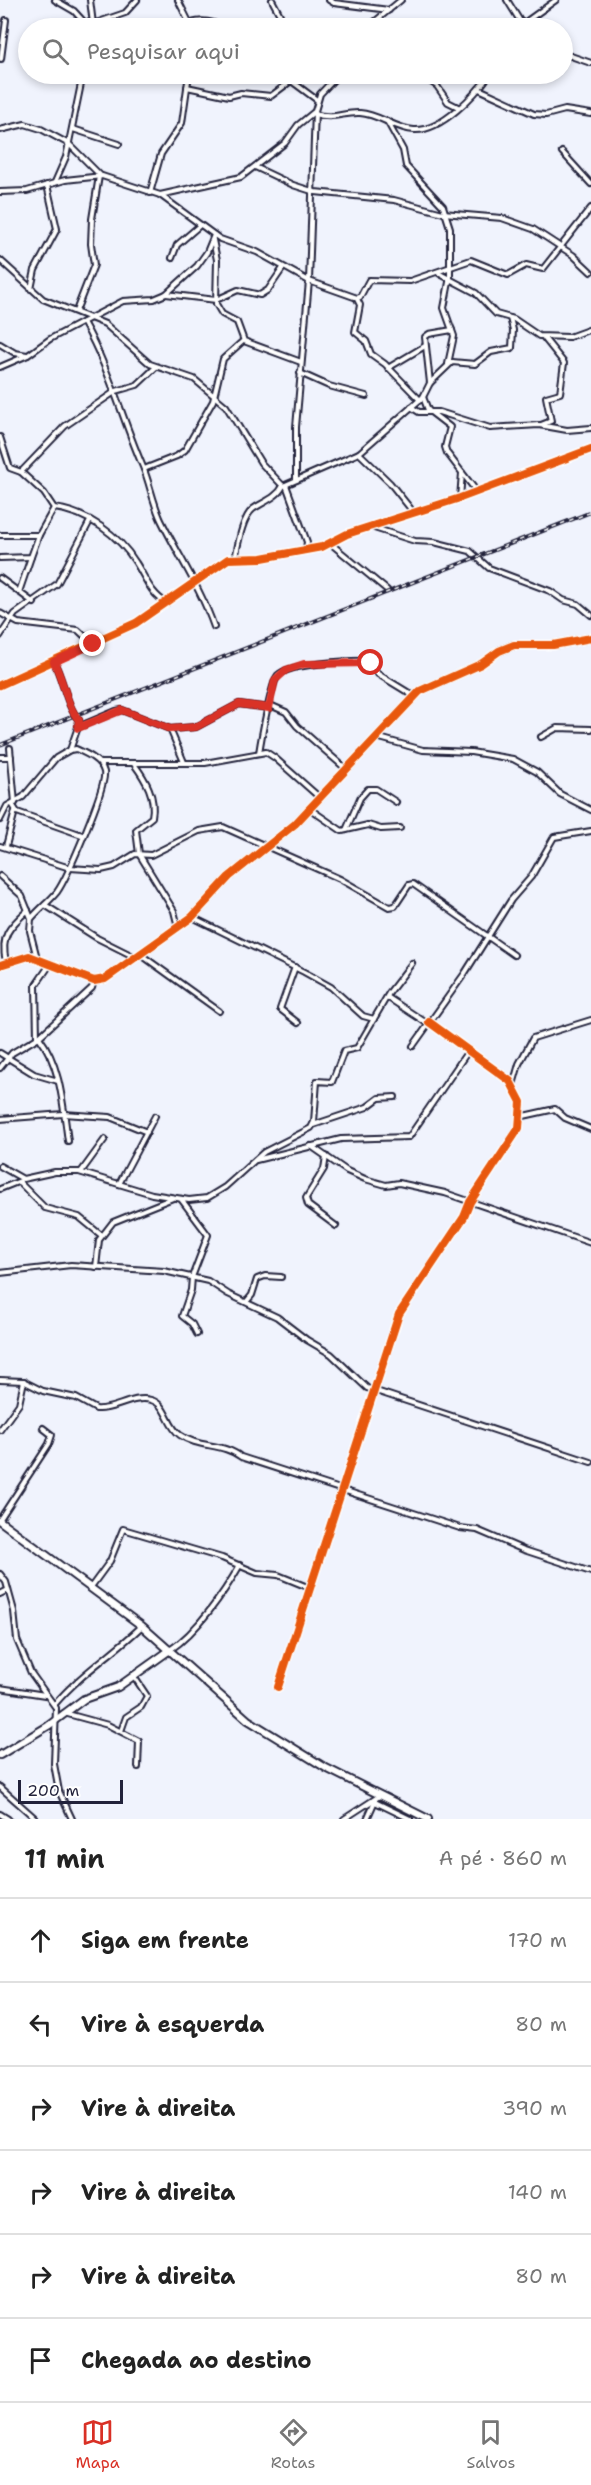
<!DOCTYPE html>
<html lang="pt">
<head>
<meta charset="utf-8">
<style>
	body { margin:0; font-family:"Shantell Sans",sans-serif; background:#f2f2f2; color:#222 }
	.scale { position:absolute; left:18px; bottom:15px; width:105px; box-sizing:border-box; padding-left:6px; border:3px solid #22223b; border-top:0; font-size:16px; line-height:21px; white-space:nowrap; color:#22223b; -webkit-text-stroke:4px #fff; paint-order:stroke }
	.stop { position:absolute; width:18px; height:18px; margin:-14px; border:4px solid #d93025; border-radius:50%; background:#fff }
	.stop.end { background:#d93025; border-color:#fff; box-shadow:0 2px 6px #0008 }
	.list { margin:0; padding:0; list-style:none }
	h2 { display:flex; justify-content:space-between; align-items:center; height:78px; margin:0; padding:0 24px; font-size:26px }
	h2 small { font-size:20px; font-weight:400; color:#767676 }
	.list li { display:grid; grid-template-columns:39px 1fr auto; gap:18px; align-items:center; box-sizing:border-box; height:84px; padding:0 24px; border-top:2px solid #e0e0e0 }
	.list b { display:block; font-size:22px; white-space:nowrap }
	.list em { font-size:20px; font-style:normal; color:#767676 }
	.icon { flex:none; width:33px; height:33px; fill:none; stroke:currentColor; stroke-width:2; stroke-linecap:round; stroke-linejoin:round }
	.map { position:relative; flex:none; width:591px; height:1819px; overflow:hidden }
	.search { position:absolute; background:#fff; box-shadow:0 3px 9px #0003; left:18px; right:18px; top:18px; height:66px; display:flex; align-items:center; gap:15px; box-sizing:border-box; padding:0 21px; border-radius:33px; color:#767676; font-size:22px }
	.sheet { height:582px; background:#fff }
	nav { display:flex; justify-content:space-around; align-items:center; box-sizing:border-box; height:84px; border-top:2px solid #e0e0e0; background:#fff; font-size:16px; color:#767676 }
	nav a { display:grid; justify-items:center; gap:3px }
	nav .on { color:#d93025 }
	.map>svg:first-child { display:block }
</style>
</head>
<body>
<div class="map">
<svg width="591" height="1819" viewBox="0 0 591 1819">
	<rect width="100%" height="100%" fill="#f0f3fd"/>
	<filter id="ink" filterUnits="userSpaceOnUse"><feTurbulence type="fractalNoise" baseFrequency=".0167" numOctaves="2"/><feDisplacementMap in="SourceGraphic" scale="12" xChannelSelector="R" yChannelSelector="G"/><feConvolveMatrix kernelMatrix="1 2 1 2 8 2 1 2 1" color-interpolation-filters="sRGB"/></filter>
	<g filter="url(#ink)">
		<g fill="none" stroke-linecap="round" stroke-linejoin="round">
			<defs>
				<g id="street">
					<polyline points="55,0 74,11 84,22 93,24 125,13 137,0"/>
					<polyline points="90,0 93,24"/>
					<polyline points="178,0 192,28"/>
					<polyline points="272,0 280,15 278,28"/>
					<polyline points="329,0 334,3 389,10"/>
					<polyline points="507,0 520,21 521,28"/>
					<path d="M179,28C196,19 209,19 225,28"/>
					<polyline points="367,28 401,0"/>
					<polyline points="517,28 556,0"/>
					<polyline points="562,53 591,63"/>
					<polyline points="1,59 6,20"/>
					<polyline points="282,74 317,100"/>
					<polyline points="419,74 437,86 448,102 458,107"/>
					<polyline points="187,87 229,96 241,93 271,96 291,81"/>
					<polyline points="479,89 534,114 546,115 565,110 591,114"/>
					<path d="M315,114C332,120 344,112 360,113C379,114 395,129 414,130C441,132 476,94 490,74"/>
					<polyline points="387,121 403,150 406,166 443,206 450,228 450,277 444,308 454,336 448,364"/>
					<polyline points="73,129 119,144"/>
					<polyline points="0,130 25,124 41,129 69,144 101,176"/>
					<polyline points="562,152 591,184"/>
					<polyline points="255,167 293,185 315,192 394,200 443,213 502,218 533,229 573,255 591,272"/>
					<polyline points="55,182 66,157 83,74"/>
					<polyline points="0,192 27,191 65,180 102,176 160,195 220,239 257,252 309,281 357,298"/>
					<polyline points="150,193 161,154 182,123 189,74"/>
					<polyline points="160,195 241,177 285,143 298,125 314,112"/>
					<polyline points="213,240 217,260 216,304 222,314 237,322 244,341 301,362"/>
					<polyline points="172,258 177,245 199,226"/>
					<polyline points="0,260 43,299 105,324 150,364 194,379 226,406 261,463 283,486"/>
					<polyline points="440,274 476,293 496,314 514,319 539,336 569,337 591,329"/>
					<polyline points="31,289 35,270 57,229 47,185"/>
					<polyline points="166,294 216,300 238,290 260,295 268,290 283,268"/>
					<polyline points="357,298 360,297 369,280 410,281 471,260 508,275 526,265 543,269 591,208"/>
					<polyline points="357,299 360,305 355,332 366,341 371,354 385,364 420,400"/>
					<polyline points="76,311 94,265 91,244 92,219 99,176"/>
					<path d="M83,322C110,369 122,419 143,467C150,484 153,503 161,520C178,555 201,589 214,627"/>
					<polyline points="0,344 15,353 27,355"/>
					<polyline points="0,367 28,355 50,339 123,301 154,299 166,294 197,266 207,252 214,235"/>
					<path d="M156,367L137,385L116,391L65,426L21,472L44,493L54,508C87,512 119,535 136,563C145,577 151,595 167,603"/>
					<polyline points="388,368 425,346"/>
					<polyline points="300,373 329,386 366,396"/>
					<polyline points="430,383 425,337 429,334 452,330"/>
					<polyline points="423,397 428,410 450,427 445,447 447,453 477,492"/>
					<polyline points="411,407 419,412 439,412 490,428 539,425 567,430 591,428"/>
					<polyline points="541,425 551,421 546,397 560,393 564,363 544,338"/>
					<polyline points="0,437 10,468 21,472"/>
					<polyline points="359,453 390,483 414,513"/>
					<polyline points="144,469 177,456 185,450 213,401 223,359 243,341"/>
					<polyline points="296,480 296,427 309,281 315,111 320,94 339,74"/>
					<polyline points="286,485 307,542 306,548"/>
					<polyline points="460,498 462,473"/>
					<polyline points="374,528 415,541 434,542 470,551 489,568 550,591 563,600 578,604 591,615"/>
					<polyline points="0,535 39,535 54,508"/>
					<polyline points="330,543 387,590"/>
					<polyline points="0,558 31,557 39,535"/>
					<path d="M235,559C238,545 242,518 253,509C263,502 277,498 283,486L359,453L423,397L430,383L452,362L475,364L491,352L512,348L513,330L510,318"/>
					<polyline points="0,578 34,603"/>
					<polyline points="19,592 31,557"/>
					<polyline points="0,613 18,623 78,630 93,644"/>
					<polyline points="0,636 15,614 57,584 90,521"/>
					<path d="M54,662C63,679 67,708 79,720L78,727"/>
					<polyline points="0,685 136,623 228,559 262,558 322,547 347,534 460,498 591,449"/>
					<polyline points="270,705 286,712 297,726 345,768"/>
					<polyline points="170,729 184,762"/>
					<polyline points="376,737 423,750 471,752 513,759 537,772 560,794 591,810"/>
					<polyline points="541,737 557,728 591,729"/>
					<polyline points="10,748 15,803"/>
					<polyline points="70,750 78,727 116,711 122,710 170,729 196,727 239,704 269,708"/>
					<path d="M259,753C261,740 271,683 278,675C289,664 351,660 369,661L378,674L414,696"/>
					<polyline points="0,757 11,757"/>
					<polyline points="100,763 205,763 266,752 275,758 319,797"/>
					<path d="M134,764C146,780 156,797 152,817L136,830L139,854L174,911L178,927"/>
					<polyline points="12,804 17,812 82,835"/>
					<polyline points="310,809 342,831 368,825 381,829 400,828"/>
					<path d="M0,820L7,806L23,797L56,758L70,750L76,749C87,754 101,760 104,772C107,786 67,878 57,892C49,902 39,909 31,919L30,931L37,958"/>
					<polyline points="346,830 360,798 368,789 376,789 396,802"/>
					<polyline points="0,846 70,868 101,870 114,867 135,854 151,855 199,831 223,827 340,879 389,907 395,906 409,885 413,884 514,955"/>
					<polyline points="6,846 15,811"/>
					<polyline points="0,876 22,896 31,918"/>
					<polyline points="45,905 97,938 135,957"/>
					<polyline points="192,917 304,972 331,987 363,1016 374,1019"/>
					<polyline points="140,954 219,1011"/>
					<path d="M6,962C0,936 9,927 28,910"/>
					<polyline points="295,967 280,1009 298,1023"/>
					<polyline points="387,997 428,1024"/>
					<path d="M39,1037C61,1066 63,1106 68,1141"/>
					<polyline points="37,1038 36,985 51,963"/>
					<polyline points="413,1046 465,973 511,900 531,877 554,837 591,831"/>
					<polyline points="0,1053 34,1074 58,1081"/>
					<polyline points="0,1068 12,1053 39,1037 92,988 94,981"/>
					<polyline points="513,1085 519,1064 533,1038 591,1020"/>
					<polyline points="519,1117 555,1109 565,1118 591,1129"/>
					<polyline points="0,1119 63,1114 110,1117 147,1132"/>
					<polyline points="313,1125 367,1107 379,1098 395,1097"/>
					<polyline points="311,1146 347,1171 365,1179 386,1185 399,1183 445,1193 591,1243"/>
					<polyline points="326,1156 324,1169 306,1198 308,1205 336,1226"/>
					<polyline points="256,1160 341,1139 409,1137 468,1051"/>
					<polyline points="0,1166 23,1179 55,1172 79,1172 152,1194 189,1200 207,1198 225,1187 264,1152 311,1128 314,1122 317,1081 332,1082 344,1051 357,1048 389,993 412,963"/>
					<polyline points="81,1172 105,1139"/>
					<polyline points="19,1182 45,1208 79,1217 101,1235"/>
					<polyline points="119,1184 155,1116"/>
					<polyline points="0,1189 20,1181"/>
					<polyline points="181,1199 208,1235 192,1277 191,1290 182,1316 192,1324 197,1334"/>
					<polyline points="96,1267 99,1240 113,1222 173,1198"/>
					<polyline points="0,1273 71,1265 164,1271 208,1281 228,1294 277,1317 307,1340 331,1354 367,1388 591,1462"/>
					<polyline points="247,1301 252,1295 257,1279 265,1276 281,1277"/>
					<path d="M0,1380L23,1381L43,1391L76,1398L96,1409C114,1411 132,1395 151,1400C167,1404 167,1426 180,1435C198,1448 224,1443 241,1457L460,1528L477,1530L524,1550L591,1572"/>
					<polyline points="0,1430 19,1404 24,1381"/>
					<polyline points="0,1519 49,1444 52,1435 43,1428"/>
					<polyline points="0,1574 6,1582 14,1611 17,1640 31,1673 56,1708 54,1764 59,1791 72,1819"/>
					<polyline points="91,1587 110,1561 123,1529 222,1558 257,1573 278,1575 310,1588"/>
					<polyline points="0,1594 8,1590"/>
					<path d="M170,1650C197,1632 224,1593 240,1565"/>
					<polyline points="278,1687 399,1314 464,1217 470,1202 519,1128 521,1102 510,1081 429,1022"/>
					<polyline points="0,1688 45,1695"/>
					<path d="M55,1704C80,1674 113,1654 142,1626"/>
					<polyline points="64,1713 108,1725 139,1741 138,1767"/>
					<polyline points="121,1731 126,1717 141,1707 147,1696 133,1675"/>
					<polyline points="0,1787 36,1819"/>
					<polyline points="375,1802 410,1819"/>
					<polyline points="0,1814 8,1819"/>
					<polyline points="344,1819 381,1795"/>
					<polyline points="367,1819 375,1801"/>
				</g>
				<g id="secondary">
					<polyline points="0,965 29,956 94,981 105,979 192,917 229,877 295,824 420,691 481,664 499,651 514,645 553,645 591,638"/>
					<polyline points="0,1521 142,1626 248,1720 326,1768 428,1819"/>
					<polyline points="0,1755 48,1726 84,1699 118,1687 170,1650"/>
				</g>
			</defs>
			<use href="#street" stroke="#22223b" stroke-width="8"/>
			<use href="#secondary" stroke="#22223b" stroke-width="10"/>
			<use href="#street" stroke="#fff" stroke-width="4"/>
			<use href="#secondary" stroke="#fff" stroke-width="6"/>
			<defs>
				<polyline id="rail" points="0,745 591,512"/>
			</defs>
			<use href="#rail" stroke="#22223b" stroke-width="4"/>
			<use href="#rail" stroke="#fff" stroke-width="1.5" stroke-dasharray="4.5" stroke-linecap="butt"/>
			<defs>
				<g id="cycleway">
					<polyline points="0,685 136,623 228,559 262,558 322,547 347,534 460,498 591,449"/>
					<polyline points="0,965 29,956 94,981 105,979 192,917 229,877 295,824 420,691 481,664 499,651 514,645 553,645 591,638"/>
					<polyline points="278,1687 399,1314 464,1217 470,1202 519,1128 521,1102 510,1081 429,1022"/>
				</g>
			</defs>
			<use href="#cycleway" stroke="#fff" stroke-width="11"/>
			<use href="#cycleway" stroke="#e8590c" stroke-width="8"/>
		</g>
	</g>
	<g fill="none" stroke-linecap="round" stroke-linejoin="round" filter="url(#ink)">
		<path stroke="#d93025" stroke-width="8" d="M93,644L54,662C63,679 67,707 79,720L78,728L122,710L170,729L196,727L239,704L269,708L275,680L286,670L304,664L371,663"/>
	</g>
</svg>
<div class="scale">200 m</div>
<div class="stop" style="left:371px;top:663px"></div>
<div class="stop end" style="left:93px;top:644px"></div>
<div class="search"><svg class="icon" aria-label="search" viewBox="0 0 24 24"><circle cx="10" cy="10" r="6"/><path d="M15 15l6 6"/></svg>Pesquisar aqui</div>
</div>
<section class="sheet">
<h2>11 min<small>A pé · 860 m</small></h2>
<ul class="list">
<li><svg class="icon" aria-label="ahead" viewBox="0 0 24 24"><path d="M12 20V5M6 11l6-6 6 6"/></svg><div><b>Siga em frente</b></div><em>170 m</em></li>
<li><svg class="icon" aria-label="left" viewBox="0 0 24 24"><path d="M17 20v-9H6M10 6l-5 5 5 5"/></svg><div><b>Vire à esquerda</b></div><em>80 m</em></li>
<li><svg class="icon" aria-label="right" viewBox="0 0 24 24"><path d="M7 20v-9h11M14 6l5 5-5 5"/></svg><div><b>Vire à direita</b></div><em>390 m</em></li>
<li><svg class="icon" aria-label="right" viewBox="0 0 24 24"><path d="M7 20v-9h11M14 6l5 5-5 5"/></svg><div><b>Vire à direita</b></div><em>140 m</em></li>
<li><svg class="icon" aria-label="right" viewBox="0 0 24 24"><path d="M7 20v-9h11M14 6l5 5-5 5"/></svg><div><b>Vire à direita</b></div><em>80 m</em></li>
<li><svg class="icon" aria-label="arrive" viewBox="0 0 24 24"><path d="M6 21V4h12l-3 4 3 4H6"/></svg><div><b>Chegada ao destino</b></div></li>
</ul>
</section>
<nav>
<a class="on"><svg class="icon" aria-label="map" viewBox="0 0 24 24"><path d="M3 6l6-2 6 2 6-2v14l-6 2-6-2-6 2zM9 4v14M15 6v14"/></svg>Mapa</a>
<a><svg class="icon" aria-label="directions" viewBox="0 0 24 24"><path d="M12 3l9 9-9 9-9-9zM9 14v-3h6M13 9l2 2-2 2"/></svg>Rotas</a>
<a><svg class="icon" aria-label="saved" viewBox="0 0 24 24"><path d="M7 4h10v16l-5-4-5 4z"/></svg>Salvos</a>
</nav>
</body>
</html>
